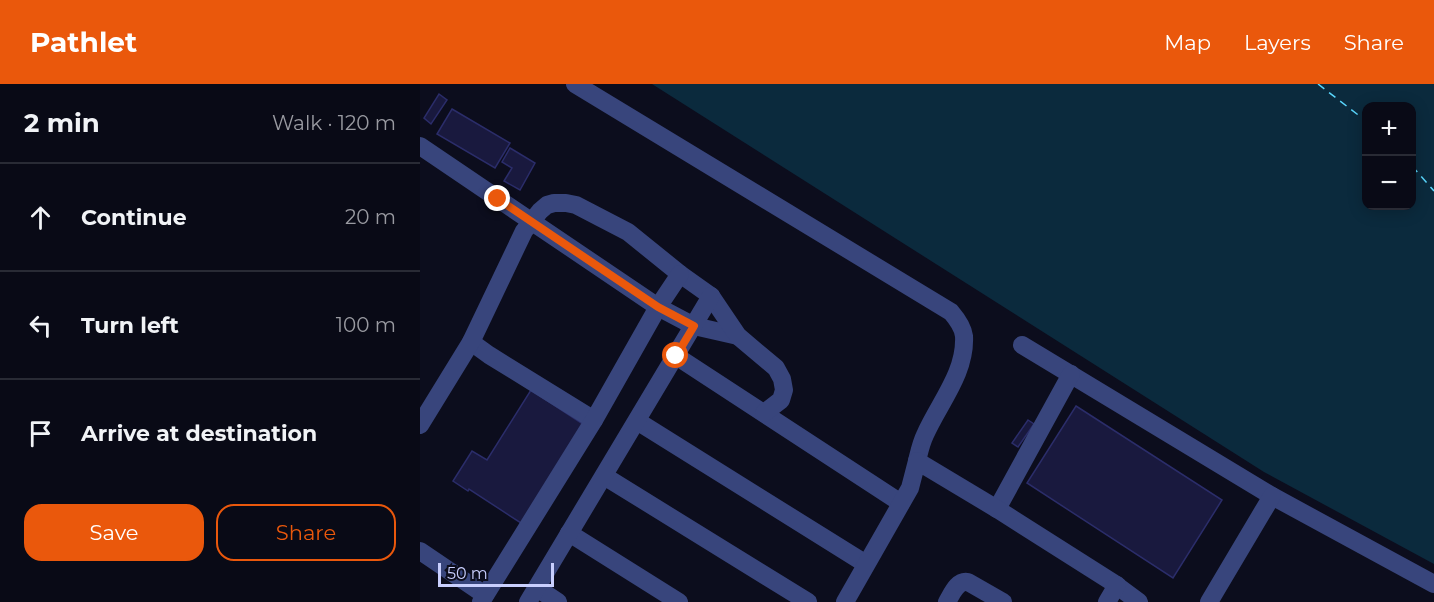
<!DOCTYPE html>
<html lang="en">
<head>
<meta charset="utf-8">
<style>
	body { margin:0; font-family:Montserrat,sans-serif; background:#12131f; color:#f1f3f6 }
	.controls { position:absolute; right:18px; top:18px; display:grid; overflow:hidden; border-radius:12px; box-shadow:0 3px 15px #0003 }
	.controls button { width:54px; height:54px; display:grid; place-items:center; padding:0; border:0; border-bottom:2px solid #292b35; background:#090a16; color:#f1f3f6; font:30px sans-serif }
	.scale { position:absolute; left:18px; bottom:15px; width:116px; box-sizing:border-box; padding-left:6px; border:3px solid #c9cffe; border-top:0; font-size:16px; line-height:21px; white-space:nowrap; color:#c9cffe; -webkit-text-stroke:4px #0c0d1d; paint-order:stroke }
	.stop { position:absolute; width:18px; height:18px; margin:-14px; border:4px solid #ea580c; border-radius:50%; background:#fff }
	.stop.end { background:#ea580c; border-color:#fff; box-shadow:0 2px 6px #0008 }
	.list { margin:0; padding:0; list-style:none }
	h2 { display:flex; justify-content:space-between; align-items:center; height:78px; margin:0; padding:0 24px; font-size:26px }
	h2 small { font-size:20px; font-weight:400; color:#999aa1 }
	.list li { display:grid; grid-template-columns:39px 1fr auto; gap:18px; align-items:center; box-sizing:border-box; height:108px; padding:0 24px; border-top:2px solid #292b35 }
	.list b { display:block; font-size:22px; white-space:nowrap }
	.list em { font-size:20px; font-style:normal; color:#999aa1 }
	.actions { display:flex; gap:12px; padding:18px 24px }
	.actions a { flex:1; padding:14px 0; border:2px solid #ea580c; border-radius:18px; text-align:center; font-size:21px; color:#ea580c }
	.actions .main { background:#ea580c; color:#fff }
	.icon { flex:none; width:33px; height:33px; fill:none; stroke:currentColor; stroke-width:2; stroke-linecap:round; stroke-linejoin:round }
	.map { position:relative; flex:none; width:1014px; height:518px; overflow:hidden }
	header { display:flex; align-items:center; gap:36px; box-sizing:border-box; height:84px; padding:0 30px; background:#ea580c; color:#fff }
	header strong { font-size:28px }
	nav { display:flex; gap:33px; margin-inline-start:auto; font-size:21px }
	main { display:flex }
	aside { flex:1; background:#090a16 }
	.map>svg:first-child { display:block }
</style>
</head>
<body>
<header>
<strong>Pathlet</strong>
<nav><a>Map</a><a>Layers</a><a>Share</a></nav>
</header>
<main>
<aside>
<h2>2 min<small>Walk · 120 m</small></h2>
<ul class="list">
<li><svg class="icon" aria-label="ahead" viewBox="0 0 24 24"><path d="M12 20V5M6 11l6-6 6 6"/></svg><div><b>Continue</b></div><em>20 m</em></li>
<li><svg class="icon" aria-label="left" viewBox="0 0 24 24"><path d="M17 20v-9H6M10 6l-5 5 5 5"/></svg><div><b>Turn left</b></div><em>100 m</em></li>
<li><svg class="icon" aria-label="arrive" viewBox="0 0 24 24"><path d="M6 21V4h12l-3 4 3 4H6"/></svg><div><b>Arrive at destination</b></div></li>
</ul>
<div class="actions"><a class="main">Save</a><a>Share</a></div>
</aside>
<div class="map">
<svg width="1014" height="518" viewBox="0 0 1014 518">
	<rect width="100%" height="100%" fill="#0c0d1d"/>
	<path fill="#0b2a3d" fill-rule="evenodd" d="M232,0H1014V480L844,388ZM946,22H992V122H946Z"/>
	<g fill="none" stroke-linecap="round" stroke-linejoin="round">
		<g stroke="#59d6fc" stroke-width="1.5" stroke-dasharray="8 6" stroke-linecap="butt">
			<polyline points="898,0 946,37"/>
			<polyline points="992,82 1014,107"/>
		</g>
	</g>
	<g fill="#19193e" stroke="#2b2d6a" stroke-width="1.5">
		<polygon points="19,10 27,16 11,40 4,34"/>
		<polygon points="32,25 90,59 75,84 17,50"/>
		<polygon points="90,64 115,79 100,106 84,97 92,84 82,78"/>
		<polygon points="111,306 166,342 104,441 49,405 48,407 33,397 52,367 67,376"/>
		<polygon points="656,322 802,416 753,494 607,399"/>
		<polygon points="608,336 614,340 598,363 592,359"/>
	</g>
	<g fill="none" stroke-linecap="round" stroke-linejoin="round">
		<g stroke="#38457c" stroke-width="18">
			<path d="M155,0L531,228C537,235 543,243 544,252C546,289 519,319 505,351C501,359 499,369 497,377"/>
			<polyline points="0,62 238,223 274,242 318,252"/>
			<polyline points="51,258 69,271 174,336"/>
			<polyline points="602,261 852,412 1014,500"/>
			<polyline points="256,272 481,419"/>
			<polyline points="217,337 446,480"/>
			<polyline points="0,341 51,258 104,147 120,127 127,121 134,119 146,119 156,121 208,148 260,190 291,212 318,252 356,284 362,295 364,306 361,316 344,329"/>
			<polyline points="184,392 388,518"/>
			<polyline points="577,425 651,290"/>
			<polyline points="149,449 259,518"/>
			<polyline points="0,467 65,511"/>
			<polyline points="117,504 138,518"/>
			<polyline points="61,518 174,336 238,223 260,190"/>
			<polyline points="108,518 291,212"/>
			<polyline points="425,518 490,404 497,377 577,425 692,498 719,518"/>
			<path d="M527,518C532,510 537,496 548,498L583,518"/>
			<polyline points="687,518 697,501"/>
			<polyline points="789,518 852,412"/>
		</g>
	</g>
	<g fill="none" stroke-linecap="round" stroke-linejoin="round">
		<polyline stroke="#ea580c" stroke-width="8" points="78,115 238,223 274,242 256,272"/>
	</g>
</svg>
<div class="controls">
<button>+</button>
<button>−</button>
</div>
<div class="scale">50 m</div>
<div class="stop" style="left:256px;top:272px"></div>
<div class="stop end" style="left:78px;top:115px"></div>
</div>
</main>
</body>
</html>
